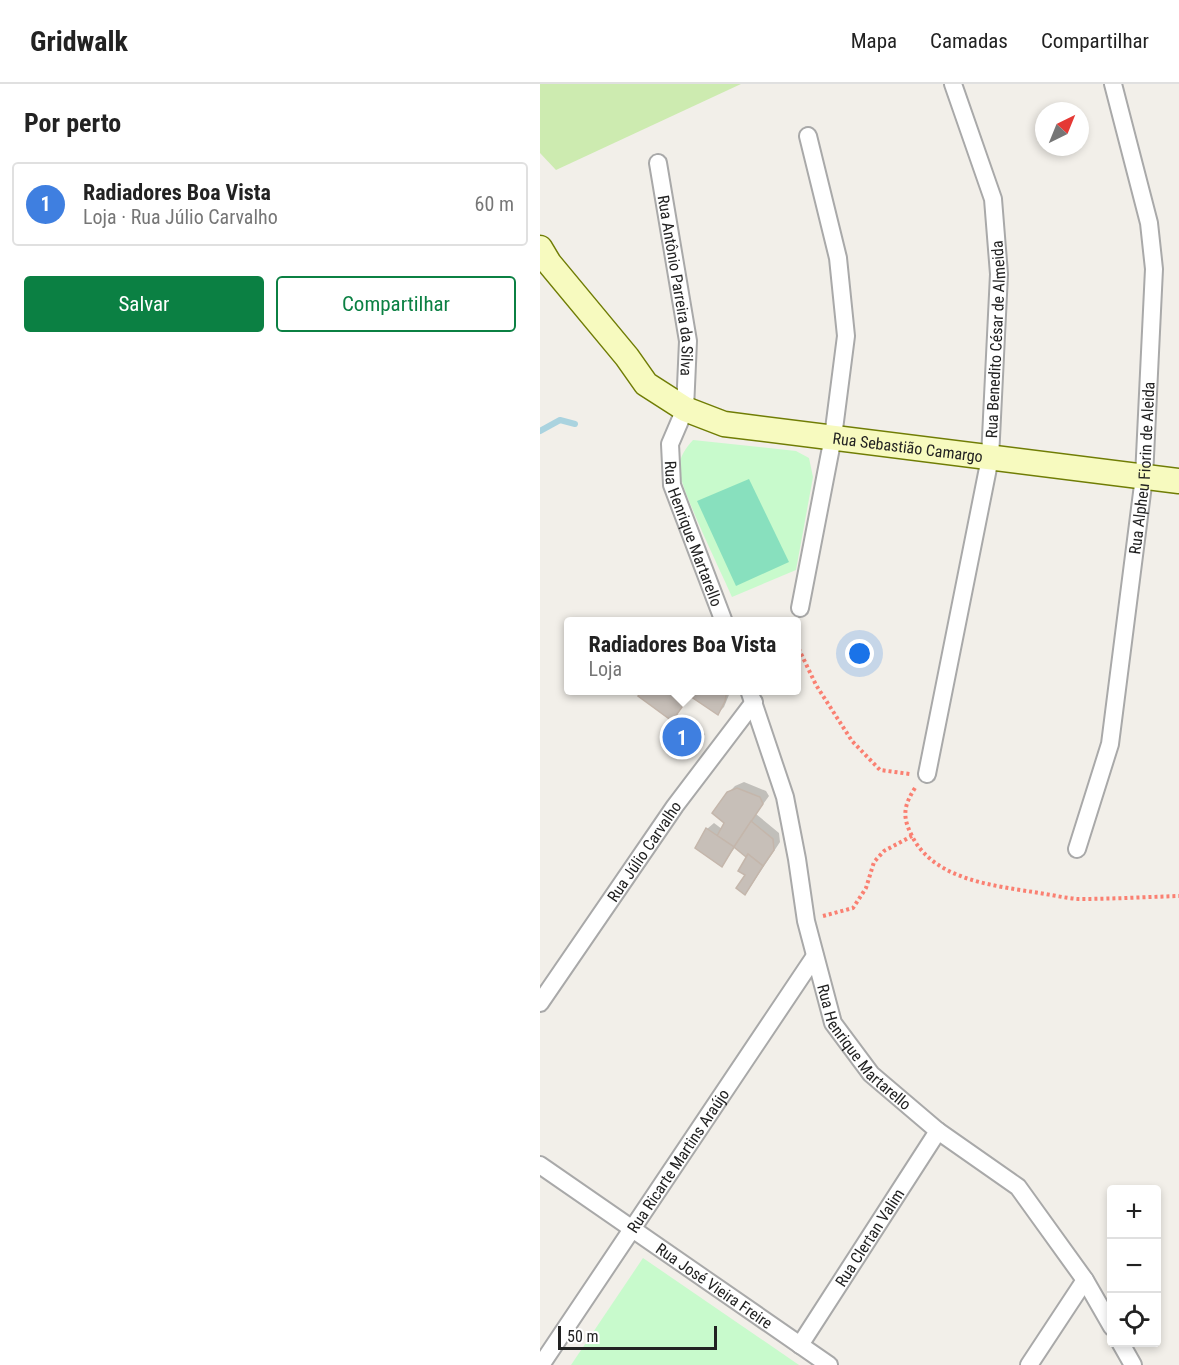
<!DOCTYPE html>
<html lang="pt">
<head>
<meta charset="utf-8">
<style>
	body { margin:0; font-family:"Roboto Condensed",sans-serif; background:#f6f6f6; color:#222 }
	.controls { position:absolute; right:18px; bottom:18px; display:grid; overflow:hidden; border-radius:6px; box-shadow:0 3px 9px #0003 }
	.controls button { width:54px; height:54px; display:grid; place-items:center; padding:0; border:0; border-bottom:2px solid #e0e0e0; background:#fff; color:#222; font:30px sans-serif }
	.compass { position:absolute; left:495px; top:18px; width:54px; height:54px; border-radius:50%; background:#fff; box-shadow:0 3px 9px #0003; rotate:43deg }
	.scale { position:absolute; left:18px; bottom:15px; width:159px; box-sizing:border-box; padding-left:6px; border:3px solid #222; border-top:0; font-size:16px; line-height:21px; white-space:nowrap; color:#222; -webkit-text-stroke:4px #fff; paint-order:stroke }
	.you { position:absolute; left:320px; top:570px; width:21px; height:21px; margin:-15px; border:4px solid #fff; border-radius:50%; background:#1a73e8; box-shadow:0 0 0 9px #1a73e833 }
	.badge { display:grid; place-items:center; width:39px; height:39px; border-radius:50%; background:#0b8043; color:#fff; font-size:20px; font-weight:700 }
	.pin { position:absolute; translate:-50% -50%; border:3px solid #fff; box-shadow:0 2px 6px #0006 }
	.popup { position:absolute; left:24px; top:533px; width:237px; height:78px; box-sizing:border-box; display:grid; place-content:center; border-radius:6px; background:#fff; filter:drop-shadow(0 2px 4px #0005); font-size:20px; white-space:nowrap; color:#767676 }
	.popup b { font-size:22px; color:#222 }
	.popup::after { content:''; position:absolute; left:50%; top:100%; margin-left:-12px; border:12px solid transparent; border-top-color:#fff }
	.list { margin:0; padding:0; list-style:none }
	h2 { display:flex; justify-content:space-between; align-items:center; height:78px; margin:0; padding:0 24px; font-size:26px }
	h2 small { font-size:20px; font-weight:400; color:#767676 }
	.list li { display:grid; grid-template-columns:39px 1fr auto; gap:18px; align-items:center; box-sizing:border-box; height:84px; margin:0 12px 12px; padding:0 12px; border:2px solid #e0e0e0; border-radius:6px }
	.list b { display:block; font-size:22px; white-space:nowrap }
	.list p { margin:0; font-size:20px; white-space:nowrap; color:#767676 }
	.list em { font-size:20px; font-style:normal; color:#767676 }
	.actions { display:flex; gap:12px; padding:18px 24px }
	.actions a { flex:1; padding:14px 0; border:2px solid #0b8043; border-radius:6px; text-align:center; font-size:21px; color:#0b8043 }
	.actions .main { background:#0b8043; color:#fff }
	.icon { flex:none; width:33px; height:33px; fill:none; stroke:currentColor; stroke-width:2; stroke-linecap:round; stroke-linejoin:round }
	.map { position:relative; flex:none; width:639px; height:1281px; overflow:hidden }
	header { display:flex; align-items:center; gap:36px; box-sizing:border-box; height:84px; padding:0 30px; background:#fff; border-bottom:2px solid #e0e0e0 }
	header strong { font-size:28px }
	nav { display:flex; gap:33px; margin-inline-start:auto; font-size:21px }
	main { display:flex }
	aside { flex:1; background:#fff }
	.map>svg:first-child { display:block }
</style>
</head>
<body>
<header>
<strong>Gridwalk</strong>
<nav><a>Mapa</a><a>Camadas</a><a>Compartilhar</a></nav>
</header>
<main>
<aside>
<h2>Por perto<small></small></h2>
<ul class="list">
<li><span class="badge" style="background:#3f7fe0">1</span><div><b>Radiadores Boa Vista</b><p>Loja · Rua Júlio Carvalho</p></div><em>60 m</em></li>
</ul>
<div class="actions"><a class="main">Salvar</a><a>Compartilhar</a></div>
</aside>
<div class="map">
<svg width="639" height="1281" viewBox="0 0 639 1281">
	<rect width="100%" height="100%" fill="#f2efe9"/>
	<polygon fill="#cdebb0" points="0,0 201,0 16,86 0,69"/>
	<g fill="#c8facc">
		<path d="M153,356L256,367L269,374L273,393L256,486L192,513C183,492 138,400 139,384C140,372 145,365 153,356Z"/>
		<polygon points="103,1174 259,1281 31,1281"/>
	</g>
	<polygon fill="#88e0be" points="209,395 249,478 196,502 157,417"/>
	<g fill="#0003">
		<polygon points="103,606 191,606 184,623 178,629 151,610 137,630 165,650 151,668 126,648 134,636 100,611"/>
		<polygon points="204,698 226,707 229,712 216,730 239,749 240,758 211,802 205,809 208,772 196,762 182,781 167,745 174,739 182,745 185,739 188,709 195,702"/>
	</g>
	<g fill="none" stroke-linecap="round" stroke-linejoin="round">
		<polyline stroke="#aad3df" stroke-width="6" points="0,347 20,336 35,340"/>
	</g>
	<g fill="#c7bfb8" stroke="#c4b6ab" stroke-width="1.5">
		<polygon points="102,606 142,606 150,612 132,637 98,612"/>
		<polygon points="154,606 187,606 185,617 178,631 150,612"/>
		<polygon points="132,637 160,657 151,670 124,649"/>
		<polygon points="197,704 220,713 223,720 194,763 177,752 184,739 172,729 187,708"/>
		<polygon points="211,737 233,755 234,766 223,782 208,770 206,773 194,763"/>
		<polygon points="166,744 194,763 182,783 155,764"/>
		<polygon points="208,770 223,782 205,811 196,804 205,791 198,787"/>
	</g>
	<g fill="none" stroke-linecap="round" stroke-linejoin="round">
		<defs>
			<g id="street">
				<path id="s1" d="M118,79L148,257L145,325L130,360L132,401L184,538"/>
				<polyline points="260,524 293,353 306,252 298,174 268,52"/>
				<path id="s2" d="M209,606L245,713L257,775L266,837L293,939L331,990L398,1047L478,1103L545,1196L572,1243"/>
				<path id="s3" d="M387,690L450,374L459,190L453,115L413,0"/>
				<path id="s4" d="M537,765L570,660L604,393L614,185L609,139L573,0"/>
				<path id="s5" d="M0,919L135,722L214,618"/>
				<path id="s6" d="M0,1081L289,1281"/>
				<polyline points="580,1258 593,1281"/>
				<path id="s7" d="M260,1261L398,1047"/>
				<path id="s8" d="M1,1281L275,872"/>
				<polyline points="489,1281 545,1196"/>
			</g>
			<g id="secondary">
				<path id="s9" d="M0,164L9,179L87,273L106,300L145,325L184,340L639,397"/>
			</g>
		</defs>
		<use href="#street" stroke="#a9a9a9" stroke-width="20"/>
		<use href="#secondary" stroke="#707d05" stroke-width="27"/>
		<g stroke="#fa8072" stroke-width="4" stroke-dasharray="3 3" stroke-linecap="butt">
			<polyline points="256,559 276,601 312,657 340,686 370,690"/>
			<path d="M375,704C364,721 362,732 371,750C392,795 450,801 493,808C508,810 524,814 538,815C572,815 606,813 639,812"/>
			<polyline points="283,832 313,824 326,804 334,778 344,767 372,752"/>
		</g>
		<use href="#street" stroke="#fff" stroke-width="16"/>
		<use href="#secondary" stroke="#f7fabf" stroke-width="24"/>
	</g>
	<g text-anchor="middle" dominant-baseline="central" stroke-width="5" stroke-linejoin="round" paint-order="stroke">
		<g font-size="16" fill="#222" stroke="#fff">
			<text stroke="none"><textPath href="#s1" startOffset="124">Rua Antônio Parreira da Silva</textPath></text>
			<text stroke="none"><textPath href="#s3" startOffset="441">Rua Benedito César de Almeida</textPath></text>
			<text stroke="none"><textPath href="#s9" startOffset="446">Rua Sebastião Camargo</textPath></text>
			<text stroke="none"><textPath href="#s4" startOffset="388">Rua Alpheu Fiorin de Aleida</textPath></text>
			<text stroke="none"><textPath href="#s1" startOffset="380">Rua Henrique Martarello</textPath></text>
			<text stroke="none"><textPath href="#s5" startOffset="184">Rua Júlio Carvalho</textPath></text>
			<text stroke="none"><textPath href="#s2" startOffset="381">Rua Henrique Martarello</textPath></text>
			<text stroke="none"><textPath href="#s8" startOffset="246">Rua Ricarte Martins Araújo</textPath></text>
			<text stroke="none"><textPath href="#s7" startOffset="128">Rua Clertan Valim</textPath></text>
			<text stroke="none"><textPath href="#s6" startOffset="212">Rua José Vieira Freire</textPath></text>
		</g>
	</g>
</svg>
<div class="controls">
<button>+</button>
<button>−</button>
<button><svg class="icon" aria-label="locate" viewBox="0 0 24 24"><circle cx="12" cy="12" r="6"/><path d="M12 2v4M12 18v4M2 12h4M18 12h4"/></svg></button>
</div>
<svg class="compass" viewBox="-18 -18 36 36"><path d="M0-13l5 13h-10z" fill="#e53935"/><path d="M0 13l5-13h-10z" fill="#767676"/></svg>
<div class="scale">50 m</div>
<div class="you"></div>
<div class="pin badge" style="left:142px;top:653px;background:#3f7fe0">1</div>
<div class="popup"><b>Radiadores Boa Vista</b>Loja</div>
</div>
</main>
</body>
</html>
